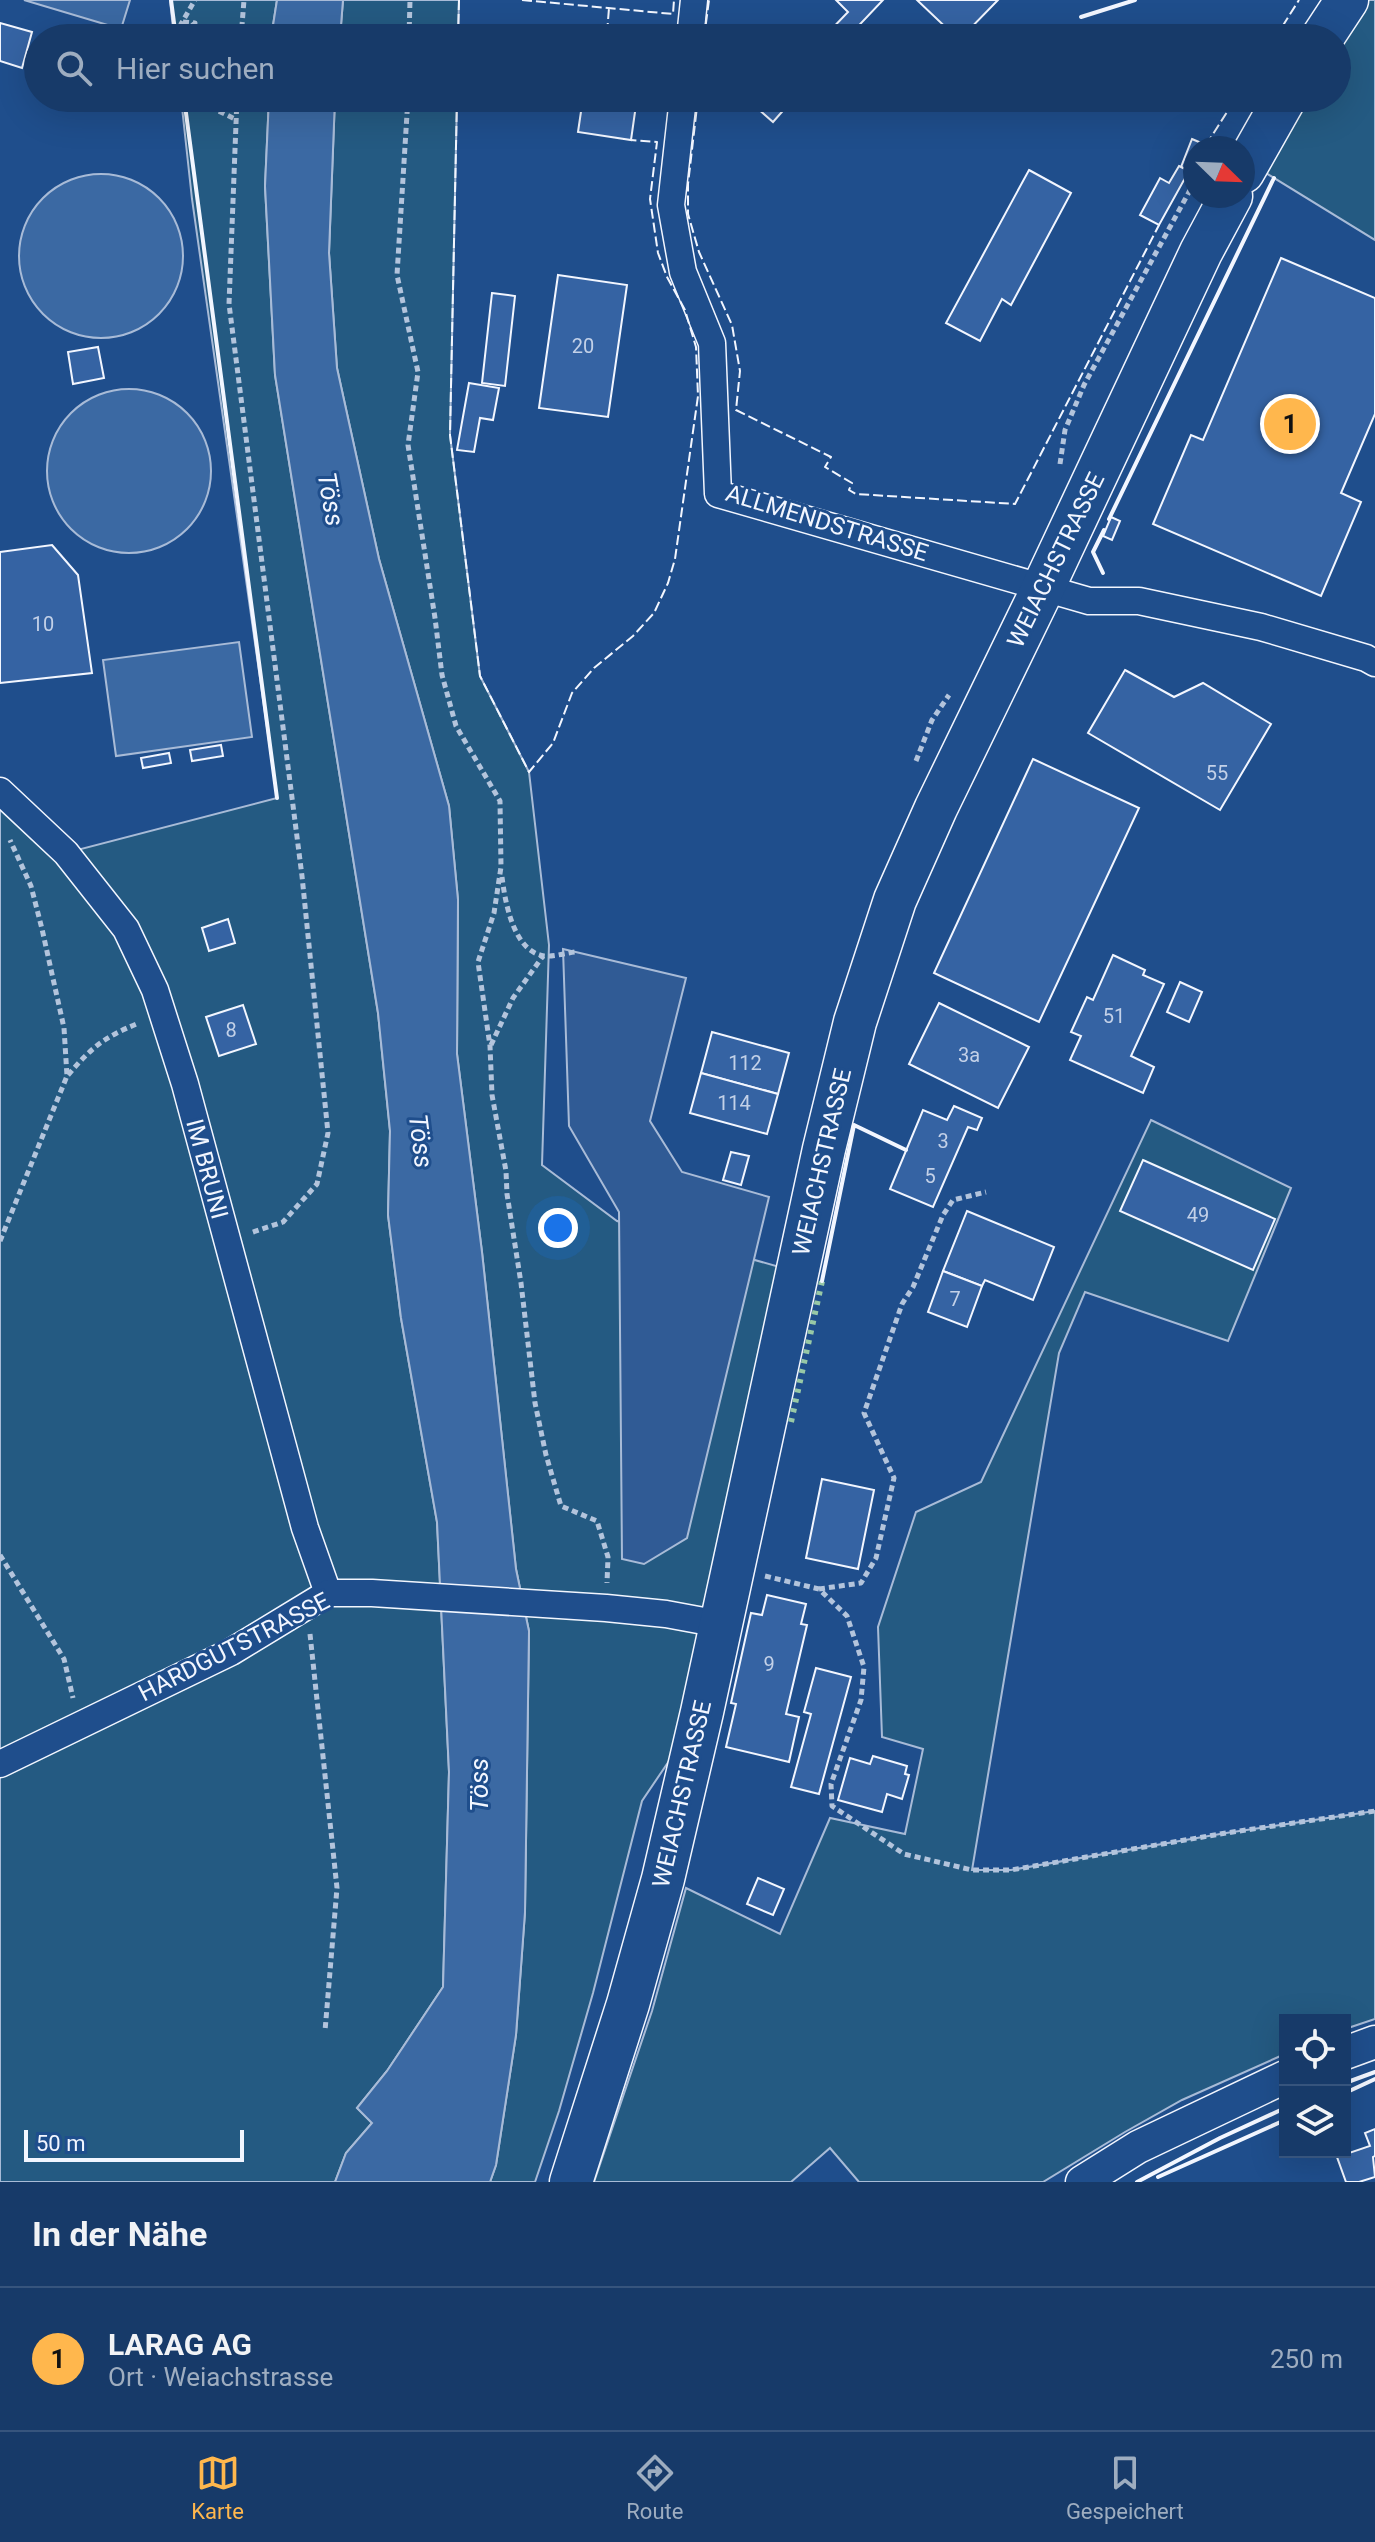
<!DOCTYPE html>
<html lang="de">
<head>
<meta charset="utf-8">
<style>
	body { margin:0; font-family:Roboto,sans-serif; background:#244571; color:#f1f3f6 }
	.controls { position:absolute; right:24px; bottom:24px; display:grid; overflow:hidden; border-radius:0px; box-shadow:0 8px 32px #0002 }
	.controls button { width:72px; height:72px; display:grid; place-items:center; padding:0; border:0; border-bottom:2px solid #36547d; background:#173a69; color:#f1f3f6; font:40px sans-serif }
	.compass { position:absolute; left:1183px; top:136px; width:72px; height:72px; border-radius:50%; background:#173a69; box-shadow:0 8px 32px #0002; rotate:113deg }
	.scale { position:absolute; left:24px; bottom:20px; width:220px; box-sizing:border-box; padding-left:8px; border:4px solid #f2f6ff; border-top:0; font-size:22px; line-height:28px; white-space:nowrap; color:#f2f6ff; -webkit-text-stroke:6px #1f4e8c; paint-order:stroke }
	.you { position:absolute; left:558px; top:1228px; width:28px; height:28px; margin:-20px; border:6px solid #fff; border-radius:50%; background:#1a73e8; box-shadow:0 0 0 12px #1a73e833 }
	.badge { display:grid; place-items:center; width:52px; height:52px; border-radius:50%; background:#ffb74d; color:#111; font-size:26px; font-weight:700 }
	.pin { position:absolute; translate:-50% -50%; border:4px solid #fff; box-shadow:0 2px 8px #0006 }
	.list { margin:0; padding:0; list-style:none }
	h2 { display:flex; justify-content:space-between; align-items:center; height:104px; margin:0; padding:0 32px; font-size:34px }
	h2 small { font-size:26px; font-weight:400; color:#9eadc0 }
	.list li { display:grid; grid-template-columns:52px 1fr auto; gap:24px; align-items:center; box-sizing:border-box; height:144px; padding:0 32px; border-top:2px solid #36547d }
	.list b { display:block; font-size:30px; white-space:nowrap }
	.list p { margin:0; font-size:26px; white-space:nowrap; color:#9eadc0 }
	.list em { font-size:26px; font-style:normal; color:#9eadc0 }
	.icon { flex:none; width:44px; height:44px; fill:none; stroke:currentColor; stroke-width:2; stroke-linecap:round; stroke-linejoin:round }
	.map { position:relative; flex:none; width:1375px; height:2182px; overflow:hidden }
	.search { position:absolute; background:#173a69; box-shadow:0 8px 32px #0002; left:24px; right:24px; top:24px; height:88px; display:flex; align-items:center; gap:20px; box-sizing:border-box; padding:0 28px; border-radius:44px; color:#9eadc0; font-size:30px }
	.sheet { height:248px; background:#173a69 }
	nav { display:flex; justify-content:space-around; align-items:center; box-sizing:border-box; height:112px; border-top:2px solid #36547d; background:#173a69; font-size:22px; color:#9eadc0 }
	nav a { display:grid; justify-items:center; gap:4px }
	nav .on { color:#ffb74d }
	.map>svg:first-child { display:block }
</style>
</head>
<body>
<div class="map">
<svg width="1375" height="2182" viewBox="0 0 1375 2182">
	<rect width="100%" height="100%" fill="#1f4e8c"/>
	<g fill="#245a82" stroke="#a8bbd7" stroke-width="2">
		<polygon points="170,0 277,0 271,38 174,38"/>
		<polygon points="343,0 459,0 458,38 340,38"/>
		<polygon points="1347,0 1375,0 1375,240 1248,162 1285,98 1337,98 1337,38"/>
		<polygon points="181,98 269,98 265,186 275,375 378,1013 390,1131 388,1215 401,1318 437,1522 449,1772 443,1987 387,2071 357,2108 372,2123 346,2153 335,2182 0,2182 0,791 66,853 277,798 192,199"/>
		<polygon points="335,98 457,98 450,435 480,676 529,772 549,945 542,1165 617,1221 797,1272 702,1712 642,1801 593,1993 559,2111 535,2182 490,2182 496,2165 516,2035 525,1912 529,1631 516,1569 482,1252 457,1054 458,900 449,806 379,559 337,368 329,253"/>
		<polygon points="1151,1120 1291,1188 1228,1341 1085,1292 1059,1353 972,1870 1011,1870 1226,1833 1375,1811 1375,2019 1345,2029 1345,2020 1285,2020 1285,2054 1182,2100 1125,2132 1043,2182 859,2182 830,2148 791,2182 594,2182 652,2011 686,1888 780,1934 830,1818 905,1834 923,1749 882,1737 878,1627 916,1512 981,1482"/>
	</g>
	<polygon fill="#305b95" stroke="#a8bbd7" stroke-width="2" points="563,949 686,978 650,1121 682,1172 769,1197 687,1538 644,1564 622,1559 619,1212 569,1126"/>
	<g fill="#3b69a3" stroke="#a8bbd7" stroke-width="2">
		<polygon points="24,0 130,0 121,29"/>
		<polygon points="277,0 343,0 340,38 271,38"/>
		<polygon points="269,98 335,98 329,253 337,368 379,559 449,806 458,900 457,1054 482,1252 516,1569 529,1631 525,1912 516,2035 496,2165 490,2182 335,2182 346,2153 372,2123 357,2108 387,2071 443,1987 449,1772 437,1522 401,1318 388,1215 390,1131 378,1013 275,375 265,186"/>
		<circle cx="101" cy="256" r="82"/>
		<circle cx="129" cy="471" r="82"/>
		<polygon points="239,642 252,737 116,756 103,660"/>
	</g>
	<g fill="#3563a3" stroke="#f2f6ff" stroke-width="2">
		<polygon points="836,0 883,0 847,38 823,38 848,12"/>
		<polygon points="917,0 998,0 961,38 957,38"/>
		<polygon points="0,23 32,32 22,68 0,61"/>
		<polygon points="583,98 637,98 631,140 578,132"/>
		<polygon points="766,98 781,98 788,105 773,122 757,108"/>
		<polygon points="1192,139 1206,145 1204,148 1195,148 1193,173 1181,167"/>
		<polygon points="1179,166 1189,171 1159,225 1140,215 1160,178 1169,183"/>
		<polygon points="1029,170 1071,193 1011,305 1002,299 980,341 946,323"/>
		<polygon points="1281,258 1375,298 1375,414 1341,493 1361,502 1321,596 1153,524 1191,435 1203,440"/>
		<polygon points="558,275 627,285 608,417 539,408"/>
		<polygon points="492,293 515,296 505,386 482,383"/>
		<polygon points="98,347 104,378 73,384 68,352"/>
		<polygon points="469,383 499,388 493,420 480,418 474,452 457,450"/>
		<polygon points="1111,517 1120,521 1112,540 1103,536"/>
		<polygon points="52,545 78,575 92,673 0,683 0,552"/>
		<polygon points="1125,670 1174,697 1203,683 1271,724 1220,810 1088,733"/>
		<polygon points="221,745 223,756 192,761 190,750"/>
		<polygon points="169,753 171,763 143,768 141,758"/>
		<polygon points="1033,759 1139,808 1039,1022 934,973"/>
		<polygon points="228,919 235,943 209,951 202,928"/>
		<polygon points="1113,955 1145,970 1143,975 1164,984 1131,1056 1154,1067 1143,1093 1070,1060 1081,1036 1071,1032 1087,997 1093,1000"/>
		<polygon points="1180,982 1202,992 1189,1022 1167,1012"/>
		<polygon points="939,1003 1029,1047 998,1108 909,1064"/>
		<polygon points="243,1005 256,1044 219,1056 206,1017"/>
		<polygon points="712,1032 789,1053 778,1094 701,1073"/>
		<polygon points="701,1073 778,1094 767,1134 690,1113"/>
		<polygon points="954,1106 982,1118 977,1130 968,1127 933,1207 890,1189 923,1110 947,1120"/>
		<polygon points="731,1152 749,1156 741,1185 723,1180"/>
		<polygon points="1143,1160 1275,1219 1253,1270 1120,1211"/>
		<polygon points="967,1211 1054,1247 1033,1300 985,1280 982,1286 943,1271"/>
		<polygon points="943,1271 982,1286 967,1327 928,1312"/>
		<polygon points="822,1479 874,1490 858,1569 806,1558"/>
		<polygon points="767,1595 806,1604 801,1624 807,1625 786,1714 799,1717 789,1762 726,1747 736,1704 731,1703 751,1613 762,1615"/>
		<polygon points="816,1668 851,1677 819,1794 791,1787 811,1714 804,1712"/>
		<polygon points="873,1756 907,1766 905,1774 909,1775 902,1799 887,1794 882,1812 838,1800 850,1758 870,1764"/>
		<polygon points="758,1878 784,1889 773,1915 747,1904"/>
		<polygon points="1375,2129 1375,2156 1373,2157 1375,2177 1359,2182 1346,2182 1337,2157 1370,2146 1365,2133"/>
	</g>
	<g fill="none" stroke-linecap="round" stroke-linejoin="round">
		<defs>
			<g id="minor">
				<polyline points="690,38 694,0"/>
				<polyline points="683,98 671,205 683,272 712,343 718,494 1089,601 1139,601 1261,627 1366,658 1375,663"/>
				<polyline points="0,791 66,853 126,929 155,990 185,1084 305,1528 328,1593"/>
				<polyline points="0,1764 231,1652 328,1593 372,1593 606,1608 666,1614 720,1624"/>
			</g>
			<g id="tertiary">
				<polyline points="1345,2053 1375,2042"/>
				<polyline points="1082,2182 1138,2147 1285,2077"/>
			</g>
			<g id="primary">
				<polyline points="1322,38 1347,0"/>
				<polyline points="1243,172 1285,98"/>
				<polyline points="571,2182 628,2004 663,1879 702,1712 824,1149 855,1022 895,900 936,808 1043,588 1201,252 1231,196"/>
			</g>
		</defs>
		<use href="#minor" stroke="#f2f6ff" stroke-width="29"/>
		<use href="#tertiary" stroke="#f2f6ff" stroke-width="35"/>
		<use href="#primary" stroke="#f2f6ff" stroke-width="45"/>
		<g stroke="#b3c4dc" stroke-width="5" stroke-dasharray="6 4" stroke-linecap="butt">
			<polyline points="183,22 195,23 186,31 181,24 195,0"/>
			<polyline points="241,38 244,0"/>
			<polyline points="409,38 410,0"/>
			<polyline points="192,98 235,119"/>
			<polyline points="237,98 229,304 302,876 328,1133 317,1184 283,1222 250,1233"/>
			<polyline points="408,98 397,275 418,372 408,445 435,618 442,675 456,726 500,801 501,867 494,913 478,962 490,1046 492,1095 506,1171 507,1194 521,1283 535,1403 546,1455 561,1506 597,1521 608,1557 607,1583"/>
			<polyline points="1060,464 1065,430 1084,385 1195,181"/>
			<polyline points="916,761 932,720 949,695"/>
			<path d="M502,877C505,901 513,951 544,956C553,957 566,953 575,952"/>
			<polyline points="491,1045 513,998 543,956"/>
			<path d="M68,1075C92,1047 104,1037 139,1023"/>
			<polyline points="0,1241 67,1076 64,1028 42,929 31,886 10,840"/>
			<polyline points="0,1555 64,1659 73,1698"/>
			<polyline points="765,1576 819,1589 847,1616 864,1667 861,1700 831,1784 832,1806 904,1854 972,1870 1011,1870 1226,1833 1375,1811"/>
			<polyline points="819,1589 861,1583 876,1558 894,1478 864,1413 902,1304 913,1287 943,1215 953,1200 986,1192"/>
			<polyline points="310,1634 337,1888 325,2031"/>
		</g>
		<use href="#minor" stroke="#1f4e8c" stroke-width="26"/>
		<use href="#tertiary" stroke="#1f4e8c" stroke-width="32"/>
		<use href="#primary" stroke="#1f4e8c" stroke-width="42"/>
		<polyline stroke="#b3c4dc" stroke-width="5" stroke-dasharray="6 4" stroke-linecap="butt" points="183,22 185,38"/>
		<polyline stroke="#97c8a6" stroke-width="6" stroke-dasharray="4 6" stroke-linecap="butt" points="791,1422 822,1281"/>
		<g stroke="#f2f6ff" stroke-width="2" stroke-dasharray="10 4" stroke-linecap="butt">
			<polyline points="522,0 673,14 674,0"/>
			<polyline points="607,33 609,8"/>
			<polyline points="458,38 459,0"/>
			<polyline points="704,38 709,0"/>
			<polyline points="1275,38 1299,0"/>
			<polyline points="457,98 450,435 480,676 529,772 553,743 572,693 594,668 633,636 654,613 668,583 675,559 698,396 696,347 685,310 667,277 658,253 650,199 657,142 631,140"/>
			<polyline points="698,98 688,184 688,214 699,252 732,325 740,371 736,410 831,457 825,467 852,483 849,490 856,494 1015,504 1159,225"/>
			<polyline points="1206,145 1236,98"/>
		</g>
		<g stroke="#f2f6ff" stroke-width="4">
			<polyline points="171,0 176,38"/>
			<polyline points="1081,17 1135,0"/>
			<polyline points="184,98 277,798"/>
			<polyline points="1109,519 1274,178"/>
			<polyline points="1103,573 1093,552 1104,530"/>
			<polyline points="822,1281 854,1125 906,1150"/>
			<polyline points="1345,2083 1375,2072"/>
			<polyline points="1345,2093 1375,2079"/>
			<polyline points="1158,2177 1285,2120"/>
			<polyline points="1137,2182 1220,2138 1285,2108"/>
		</g>
	</g>
	<g text-anchor="middle" dominant-baseline="central" stroke-width="6" stroke-linejoin="round" paint-order="stroke">
		<g font-size="20" fill="#c3d1e8">
			<text x="583" y="346">20</text>
			<text x="43" y="624">10</text>
			<text x="1217" y="773">55</text>
			<text x="1114" y="1016">51</text>
			<text x="231" y="1030">8</text>
			<text x="969" y="1055">3a</text>
			<text x="745" y="1063">112</text>
			<text x="734" y="1103">114</text>
			<text x="943" y="1141">3</text>
			<text x="930" y="1176">5</text>
			<text x="1198" y="1215">49</text>
			<text x="955" y="1299">7</text>
			<text x="769" y="1664">9</text>
		</g>
		<g font-size="24" fill="#f2f6ff" stroke="#1f4e8c">
			<text transform="translate(827 523) rotate(17)">ALLMENDSTRASSE</text>
			<text transform="translate(1056 560) rotate(-64)">WEIACHSTRASSE</text>
			<text transform="translate(822 1162) rotate(-77)">WEIACHSTRASSE</text>
			<text transform="translate(207 1169) rotate(75)">IM BRUNI</text>
			<text transform="translate(234 1647) rotate(-27)">HARDGUTSTRASSE</text>
			<text transform="translate(682 1794) rotate(-77)">WEIACHSTRASSE</text>
		</g>
		<g font-size="26" font-style="italic" fill="#f2f6ff" stroke="#1f4e8c">
			<text transform="translate(331 499) rotate(80)">Töss</text>
			<text transform="translate(421 1141) rotate(83)">Töss</text>
			<text transform="translate(479 1785) rotate(-90)">Töss</text>
		</g>
	</g>
</svg>
<div class="controls">
<button><svg class="icon" aria-label="locate" viewBox="0 0 24 24"><circle cx="12" cy="12" r="6"/><path d="M12 2v4M12 18v4M2 12h4M18 12h4"/></svg></button>
<button><svg class="icon" aria-label="layers" viewBox="0 0 24 24"><path d="M12 4l9 5-9 5-9-5zM3 14l9 5 9-5"/></svg></button>
</div>
<svg class="compass" viewBox="-18 -18 36 36"><path d="M0-13l5 13h-10z" fill="#e53935"/><path d="M0 13l5-13h-10z" fill="#9eadc0"/></svg>
<div class="scale">50 m</div>
<div class="you"></div>
<div class="pin badge" style="left:1290px;top:424px">1</div>
<div class="search"><svg class="icon" aria-label="search" viewBox="0 0 24 24"><circle cx="10" cy="10" r="6"/><path d="M15 15l6 6"/></svg>Hier suchen</div>
</div>
<section class="sheet">
<h2>In der Nähe<small></small></h2>
<ul class="list">
<li><span class="badge">1</span><div><b>LARAG AG</b><p>Ort · Weiachstrasse</p></div><em>250 m</em></li>
</ul>
</section>
<nav>
<a class="on"><svg class="icon" aria-label="map" viewBox="0 0 24 24"><path d="M3 6l6-2 6 2 6-2v14l-6 2-6-2-6 2zM9 4v14M15 6v14"/></svg>Karte</a>
<a><svg class="icon" aria-label="directions" viewBox="0 0 24 24"><path d="M12 3l9 9-9 9-9-9zM9 14v-3h6M13 9l2 2-2 2"/></svg>Route</a>
<a><svg class="icon" aria-label="saved" viewBox="0 0 24 24"><path d="M7 4h10v16l-5-4-5 4z"/></svg>Gespeichert</a>
</nav>
</body>
</html>
